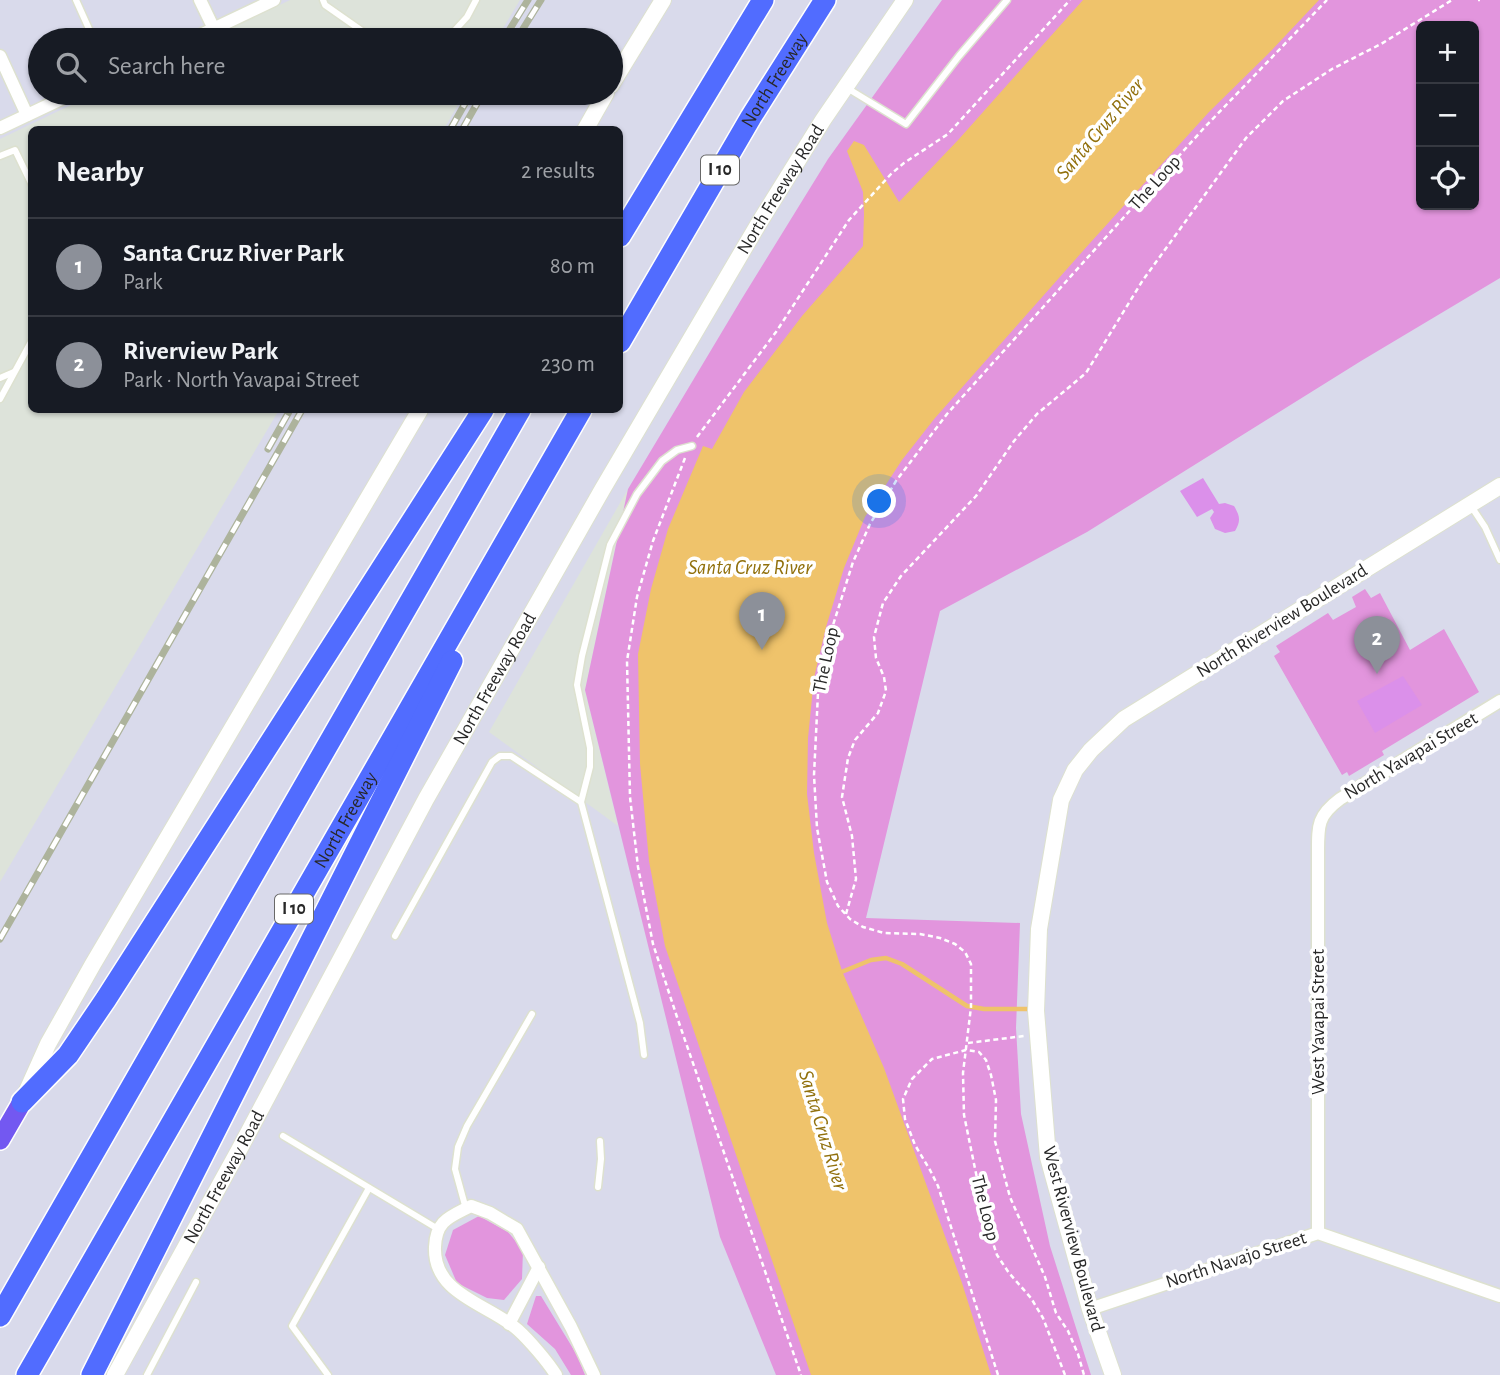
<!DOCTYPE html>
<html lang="en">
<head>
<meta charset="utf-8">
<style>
	body { margin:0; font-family:"Alegreya Sans",sans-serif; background:#242831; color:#f1f3f6 }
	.controls { position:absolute; right:21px; top:21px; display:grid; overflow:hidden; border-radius:10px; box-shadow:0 2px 5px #0004 }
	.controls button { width:63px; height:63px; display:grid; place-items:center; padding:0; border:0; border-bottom:2px solid #363941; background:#171b24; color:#f1f3f6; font:35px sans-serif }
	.you { position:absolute; left:880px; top:502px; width:24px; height:24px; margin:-18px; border:5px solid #fff; border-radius:50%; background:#1a73e8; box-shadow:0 0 0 10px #1a73e833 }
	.badge { display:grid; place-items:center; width:46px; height:46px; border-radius:50%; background:#8c9099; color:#fff; font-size:23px; font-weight:700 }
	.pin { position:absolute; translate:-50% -58px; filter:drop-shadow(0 2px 4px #0008) }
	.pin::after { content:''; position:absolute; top:37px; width:24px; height:21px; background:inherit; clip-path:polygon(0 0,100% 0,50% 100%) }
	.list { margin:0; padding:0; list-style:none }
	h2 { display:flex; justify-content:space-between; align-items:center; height:91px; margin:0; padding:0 28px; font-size:30px }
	h2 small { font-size:23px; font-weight:400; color:#9ea1a6 }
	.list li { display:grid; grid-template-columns:46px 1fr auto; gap:21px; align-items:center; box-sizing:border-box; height:98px; padding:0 28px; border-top:2px solid #363941 }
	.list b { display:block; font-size:26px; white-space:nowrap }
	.list p { margin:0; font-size:23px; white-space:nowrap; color:#9ea1a6 }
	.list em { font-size:23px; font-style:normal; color:#9ea1a6 }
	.icon { flex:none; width:38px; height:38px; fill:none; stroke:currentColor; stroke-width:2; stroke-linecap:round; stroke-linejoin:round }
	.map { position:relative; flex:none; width:1500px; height:1375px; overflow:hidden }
	.search { position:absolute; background:#171b24; box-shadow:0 2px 5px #0004; left:28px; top:28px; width:595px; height:77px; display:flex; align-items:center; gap:18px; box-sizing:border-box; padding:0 24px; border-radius:38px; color:#9ea1a6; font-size:26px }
	.panel { position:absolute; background:#171b24; box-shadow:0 2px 5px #0004; left:28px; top:126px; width:595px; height:287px; border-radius:10px }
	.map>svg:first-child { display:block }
</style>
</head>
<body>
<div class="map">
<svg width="1500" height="1375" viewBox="0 0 1500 1375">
	<rect width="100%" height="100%" fill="#d9daeb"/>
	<g fill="#dde3da">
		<polygon points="290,0 520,0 496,40 206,40"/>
		<polygon points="96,93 465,93 444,129 32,130 32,410 279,410 0,882 0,139"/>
		<polygon points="628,489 585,690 618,826 489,732"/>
	</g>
	<g fill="#e295dd" fill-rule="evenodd">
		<path d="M942,0H1500V278L1361,361L1087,532L940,611L866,918L1020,923L1016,1028L1021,1114L1050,1246L1091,1375H776L720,1237L585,690L628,489L741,300L828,159ZM1421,26H1474V205H1421Z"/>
		<polygon points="1365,589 1371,598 1380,593 1410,650 1444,629 1479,692 1382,751 1384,755 1349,776 1347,772 1342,775 1274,656 1280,652 1276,646 1328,613 1333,620 1356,607 1352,597"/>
		<polygon points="479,1216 508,1232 523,1250 522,1279 504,1300 487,1298 457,1283 445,1255 453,1230"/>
		<polygon points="536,1296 541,1296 577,1355 585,1375 571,1375 555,1349 527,1324"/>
	</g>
	<g fill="#db90ea">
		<path d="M1203,478L1219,504L1225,503L1234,506C1240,516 1241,521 1235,531L1225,533L1215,529L1210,518L1214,512L1212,509L1197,517L1180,491Z"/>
		<polygon points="1403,676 1422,705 1375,733 1357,701"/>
	</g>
	<polygon fill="#efc36b" points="1083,0 1319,0 1268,54 1209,112 1090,243 935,418 902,460 865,517 844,568 826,627 814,678 808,738 807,794 814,853 827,923 842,971 884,1068 962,1283 991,1375 811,1375 665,946 649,861 640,764 638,654 651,589 668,529 703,446 712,449 744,392 802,316 863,246 864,214 863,192 847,151 854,141 864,145 899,202 959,139"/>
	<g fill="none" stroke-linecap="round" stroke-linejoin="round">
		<polyline stroke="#efc36b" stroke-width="4.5" points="839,973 871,960 886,958 902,964 967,1006 984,1009 1028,1009"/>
		<defs>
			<g id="lane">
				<polyline points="76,0 94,40"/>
				<polyline points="323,0 325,5 375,40"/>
				<polyline points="446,40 467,17 476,0"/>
				<polyline points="847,88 906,124 959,56 1007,0"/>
				<polyline points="0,156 15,150 32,185"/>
				<polyline points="0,378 14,372"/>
				<polyline points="0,399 32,340"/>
				<polyline points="1471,506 1485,527 1500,560"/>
				<polyline points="581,802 590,767 590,748 577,685 582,656 610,545 637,494 662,461 677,450 692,446"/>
				<polyline points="395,936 492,762 500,756 511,756 581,802 640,1023 644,1055"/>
				<polyline points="283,1136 438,1229"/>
				<polyline points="598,1187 601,1159 600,1141"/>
				<polyline points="466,1209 455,1169 458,1147 467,1126 532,1014"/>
				<polyline points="147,1375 196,1282"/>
				<polyline points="328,1375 292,1326 369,1188"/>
			</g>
			<g id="street">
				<polyline points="200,0 214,29"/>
				<polyline points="190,40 274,0"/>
				<polyline points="0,56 27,115"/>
				<polyline points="0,128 74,93"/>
				<path d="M1318,1233V854C1318,826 1317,816 1340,799L1500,701"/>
				<polyline points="1090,1309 1318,1233 1500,1296"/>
				<polyline points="509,1324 539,1267"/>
				<path d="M556,1375C548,1362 529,1340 518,1330C489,1304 433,1295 435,1247C436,1220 450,1217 471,1206L490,1213L517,1229L571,1327L594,1375"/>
			</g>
			<g id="secondary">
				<polyline points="611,85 663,0"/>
				<polyline points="585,130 606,93"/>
				<polyline points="26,1093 48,1044 93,964 420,410"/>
				<path id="s1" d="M115,1375L239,1150L426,799L602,490L759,223L823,120L905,0"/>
				<polyline points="1113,1375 1090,1309 1048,1157 1036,1011 1039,929 1061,800 1075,770 1091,750 1124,719 1500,486"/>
			</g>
			<polyline id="primary" points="0,1140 22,1102"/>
			<g id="highway">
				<polyline points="620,236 763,0"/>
				<path id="s2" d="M620,342L751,117L825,0"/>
				<polyline points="22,1102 68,1055 106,999 483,410"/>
				<polyline points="0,1316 520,410"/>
				<path id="s3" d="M27,1375L581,410"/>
				<polyline points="92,1375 452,661"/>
			</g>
		</defs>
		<use href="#lane" stroke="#dde1cf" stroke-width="9"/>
		<use href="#street" stroke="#dde1cf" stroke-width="15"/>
		<use href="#secondary" stroke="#dde1cf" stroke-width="18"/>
		<use href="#primary" stroke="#fff" stroke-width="22"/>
		<use href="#highway" stroke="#fff" stroke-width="24"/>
		<g stroke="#fff" stroke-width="2.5" stroke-dasharray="5 3.5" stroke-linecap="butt">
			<polyline points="1478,0 1480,0"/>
			<polyline points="697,437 776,332 849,220 891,174 904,163 948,134 1070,0"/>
			<polyline points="685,458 653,541 637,597 627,661 630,797 638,867 653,944 677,1017 801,1375"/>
			<polyline points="846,914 856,879 852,836 842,797 848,758 855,740 878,713 886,691 884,677 876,658 874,637 883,603 901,576 976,496 1014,441 1037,414 1086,373 1143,280 1246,138 1283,101 1332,69 1381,44 1452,0"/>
			<polyline points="968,1043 1024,1036"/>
			<polyline points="998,1375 938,1186 930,1170 915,1145 905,1119 903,1099 912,1079 932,1059 966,1050 979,1052 986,1060 991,1075 996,1100 995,1141 1010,1197 1045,1277 1056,1313 1068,1331 1078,1354 1084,1375"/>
			<polyline points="1065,1375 1043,1318 1031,1298 1009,1273 997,1255 986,1222 964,1115 963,1073 971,1007 971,964 965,952 955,944 940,938 920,934 884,933 863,927 850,919 838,906 827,882 817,828 814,775 818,693 828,641 853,562 870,524 896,481 947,414 1204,128 1327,0"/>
		</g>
		<use href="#lane" stroke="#fff" stroke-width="6"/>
		<use href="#street" stroke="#fff" stroke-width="12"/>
		<use href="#secondary" stroke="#fff" stroke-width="16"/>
		<use href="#primary" stroke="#7358f1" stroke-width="19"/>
		<use href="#highway" stroke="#516cff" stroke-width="21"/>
		<defs>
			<g id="rail">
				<polyline points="503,40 528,0"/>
				<polyline points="516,40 541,0"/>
				<polyline points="450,130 471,93"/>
				<polyline points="462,130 483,93"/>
				<polyline points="268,449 290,410"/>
				<polyline points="0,939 302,410"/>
			</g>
		</defs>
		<use href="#rail" stroke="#adb39c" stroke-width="7"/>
		<use href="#rail" stroke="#fff" stroke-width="4.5" stroke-dasharray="13" stroke-linecap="butt"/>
	</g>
	<g text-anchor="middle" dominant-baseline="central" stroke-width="7" stroke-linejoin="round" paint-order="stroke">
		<g fill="#fff" stroke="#686868" stroke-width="2">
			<rect x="701" y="155.5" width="38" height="29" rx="5"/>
			<rect x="275" y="894.5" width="38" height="29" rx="5"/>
		</g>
		<g font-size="18" font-weight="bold" fill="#282828">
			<text x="720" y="170">I 10</text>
			<text x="294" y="909">I 10</text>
		</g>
		<g font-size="19" fill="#282828" stroke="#fff">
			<text stroke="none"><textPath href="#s2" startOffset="304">North Freeway</textPath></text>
			<text transform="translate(1155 183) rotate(-48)">The Loop</text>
			<text stroke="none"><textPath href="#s1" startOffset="1360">North Freeway Road</textPath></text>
			<text transform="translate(1282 621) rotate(-32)">North Riverview Boulevard</text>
			<text transform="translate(826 660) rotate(-78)">The Loop</text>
			<text stroke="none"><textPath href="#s1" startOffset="793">North Freeway Road</textPath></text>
			<text transform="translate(1411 756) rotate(-31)">North Yavapai Street</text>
			<text stroke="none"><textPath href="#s3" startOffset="640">North Freeway</textPath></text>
			<text transform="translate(1318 1022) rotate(-90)">West Yavapai Street</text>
			<text stroke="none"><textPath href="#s1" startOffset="226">North Freeway Road</textPath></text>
			<text transform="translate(985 1208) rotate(76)">The Loop</text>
			<text transform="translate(1073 1239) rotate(75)">West Riverview Boulevard</text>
			<text transform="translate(1236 1260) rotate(-18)">North Navajo Street</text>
		</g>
		<g font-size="21" font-style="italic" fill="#91700c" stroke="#fff">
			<text transform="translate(1100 129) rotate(-50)">Santa Cruz River</text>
			<text x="750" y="567">Santa Cruz River</text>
			<text transform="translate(823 1130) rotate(73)">Santa Cruz River</text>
		</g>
	</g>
</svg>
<div class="controls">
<button>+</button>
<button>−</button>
<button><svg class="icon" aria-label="locate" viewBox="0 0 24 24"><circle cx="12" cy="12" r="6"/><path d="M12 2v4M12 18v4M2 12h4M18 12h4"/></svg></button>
</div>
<div class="you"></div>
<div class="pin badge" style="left:762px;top:650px">1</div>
<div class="pin badge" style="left:1377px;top:674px">2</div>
<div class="search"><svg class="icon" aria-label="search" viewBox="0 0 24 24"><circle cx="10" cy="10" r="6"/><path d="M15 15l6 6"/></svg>Search here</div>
<section class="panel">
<h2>Nearby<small>2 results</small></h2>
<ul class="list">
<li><span class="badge">1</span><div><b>Santa Cruz River Park</b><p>Park</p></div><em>80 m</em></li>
<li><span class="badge">2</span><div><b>Riverview Park</b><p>Park · North Yavapai Street</p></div><em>230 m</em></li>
</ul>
</section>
</div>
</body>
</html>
